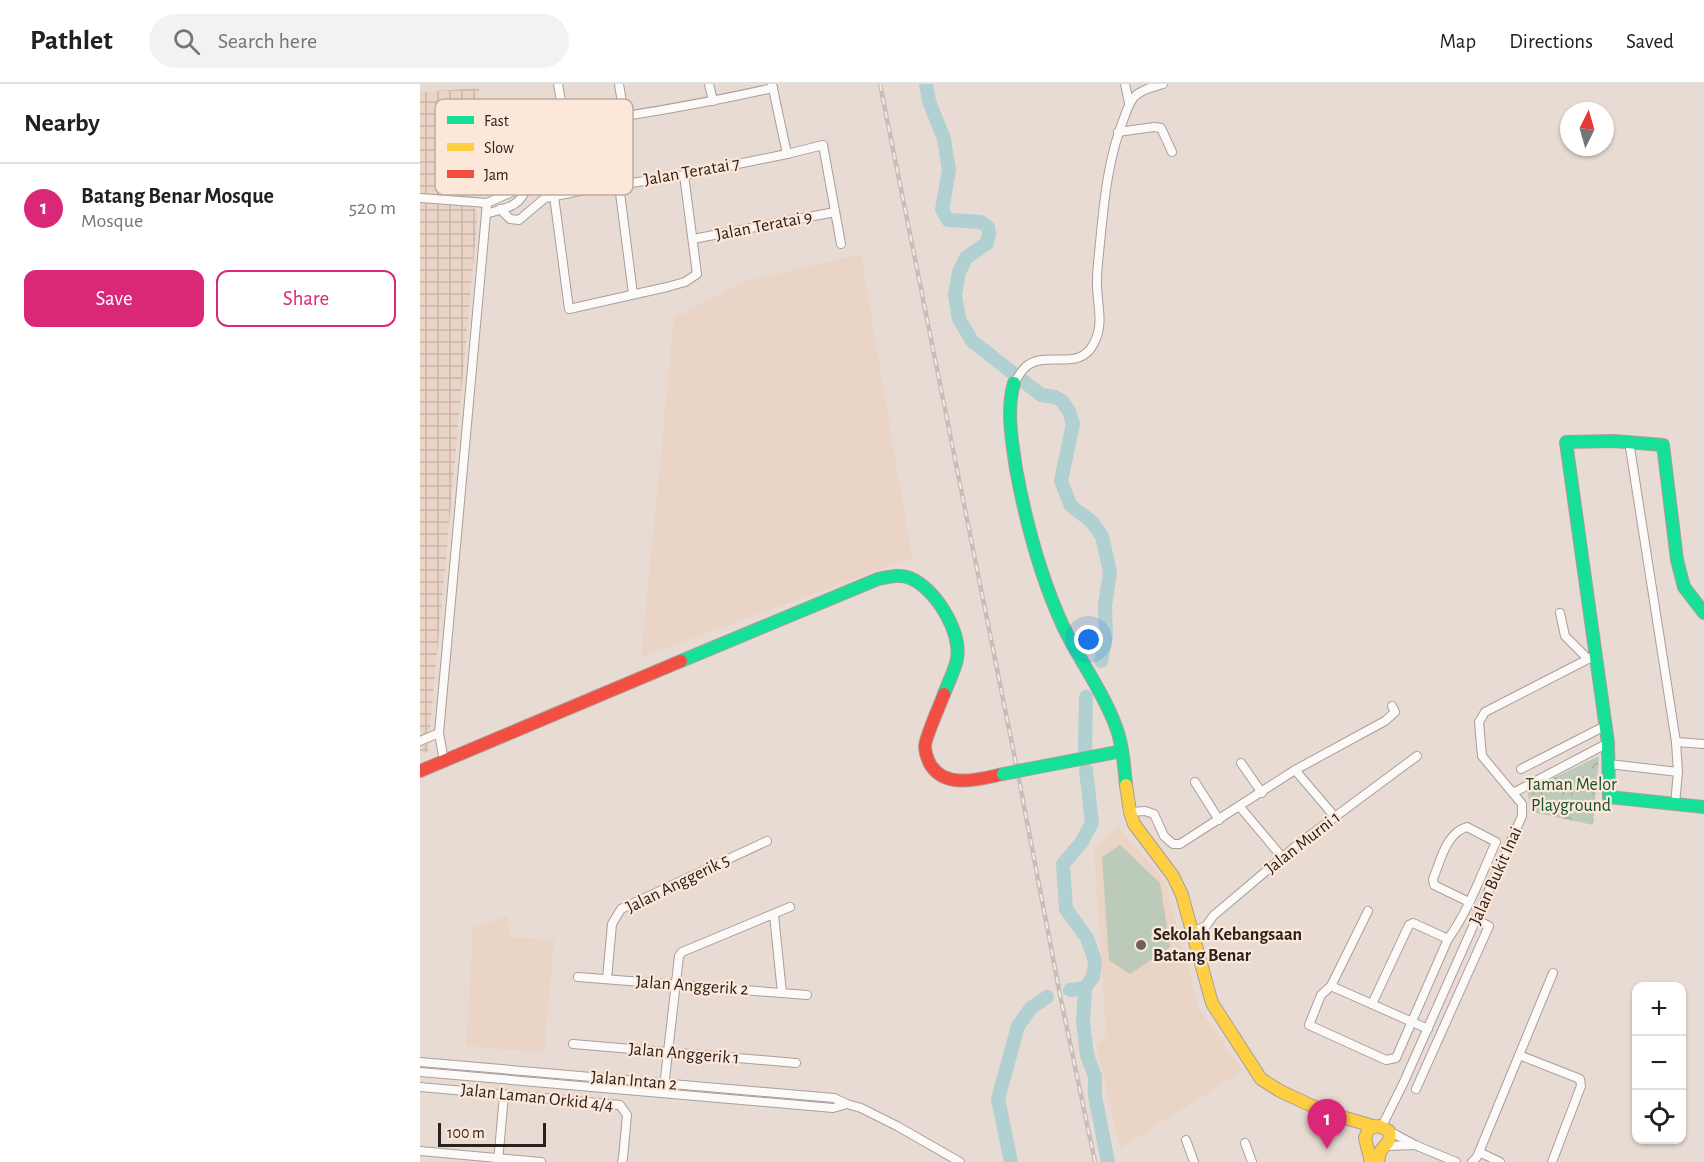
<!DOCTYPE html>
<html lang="en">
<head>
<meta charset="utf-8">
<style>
	body { margin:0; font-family:"Alegreya Sans",sans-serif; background:#f2f2f2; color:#202124 }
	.controls { position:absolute; right:18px; bottom:18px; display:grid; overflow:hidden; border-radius:12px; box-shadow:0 2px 4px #0004 }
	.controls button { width:54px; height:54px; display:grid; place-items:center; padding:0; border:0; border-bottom:2px solid #e0e0e0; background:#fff; color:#202124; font:30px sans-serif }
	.compass { position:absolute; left:1140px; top:18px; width:54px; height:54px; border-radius:50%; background:#fff; box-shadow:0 2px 4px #0004; rotate:5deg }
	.scale { position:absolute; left:18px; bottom:15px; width:108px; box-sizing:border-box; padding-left:6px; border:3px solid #2b221d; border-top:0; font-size:16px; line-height:21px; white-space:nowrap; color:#2b221d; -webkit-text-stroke:4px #fde7d8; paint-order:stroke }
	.you { position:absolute; left:669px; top:556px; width:21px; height:21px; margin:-15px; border:4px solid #fff; border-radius:50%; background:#1a73e8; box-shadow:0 0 0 9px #1a73e833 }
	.badge { display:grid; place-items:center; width:39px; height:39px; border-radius:50%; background:#db2777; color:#fff; font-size:20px; font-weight:700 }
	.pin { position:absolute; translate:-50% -50px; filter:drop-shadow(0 2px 3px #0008) }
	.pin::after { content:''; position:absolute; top:32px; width:21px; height:18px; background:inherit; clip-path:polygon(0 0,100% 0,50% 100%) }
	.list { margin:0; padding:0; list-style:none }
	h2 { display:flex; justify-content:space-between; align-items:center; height:78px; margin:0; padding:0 24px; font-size:26px }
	h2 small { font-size:20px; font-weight:400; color:#757577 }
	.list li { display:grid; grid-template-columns:39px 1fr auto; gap:18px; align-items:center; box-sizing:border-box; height:90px; padding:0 24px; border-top:2px solid #e0e0e0 }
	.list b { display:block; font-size:22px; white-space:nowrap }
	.list p { margin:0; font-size:20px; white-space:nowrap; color:#757577 }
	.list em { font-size:20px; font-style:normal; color:#757577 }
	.actions { display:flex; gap:12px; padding:18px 24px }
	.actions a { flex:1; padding:14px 0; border:2px solid #db2777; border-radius:12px; text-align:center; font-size:21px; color:#db2777 }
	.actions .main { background:#db2777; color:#fff }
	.icon { flex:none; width:33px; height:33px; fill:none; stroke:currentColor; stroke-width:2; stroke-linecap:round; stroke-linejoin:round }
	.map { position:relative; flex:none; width:1284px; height:1078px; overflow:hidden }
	header { display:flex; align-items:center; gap:36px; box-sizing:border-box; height:84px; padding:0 30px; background:#fff; border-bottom:2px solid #e0e0e0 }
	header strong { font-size:28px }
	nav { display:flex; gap:33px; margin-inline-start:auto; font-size:21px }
	.search { width:420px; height:54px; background:#f2f2f2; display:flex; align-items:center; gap:15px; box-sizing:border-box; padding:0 21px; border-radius:33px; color:#757577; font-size:22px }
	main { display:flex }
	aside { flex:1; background:#fff }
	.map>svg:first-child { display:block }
</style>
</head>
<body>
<header>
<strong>Pathlet</strong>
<div class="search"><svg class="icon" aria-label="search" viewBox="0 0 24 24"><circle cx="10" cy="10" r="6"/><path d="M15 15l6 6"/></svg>Search here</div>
<nav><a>Map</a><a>Directions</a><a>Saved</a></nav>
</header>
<main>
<aside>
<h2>Nearby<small></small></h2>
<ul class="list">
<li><span class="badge">1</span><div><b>Batang Benar Mosque</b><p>Mosque</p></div><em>520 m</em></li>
</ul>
<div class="actions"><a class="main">Save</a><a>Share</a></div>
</aside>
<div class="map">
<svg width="1284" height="1078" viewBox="0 0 1284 1078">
	<defs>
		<pattern id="industrial-grid" width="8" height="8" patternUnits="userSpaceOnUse" patternTransform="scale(1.5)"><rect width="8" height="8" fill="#ead4c6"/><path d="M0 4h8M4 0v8" fill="none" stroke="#c9b6aa"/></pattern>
		<pattern id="park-crowns" width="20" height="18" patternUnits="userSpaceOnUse" patternTransform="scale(1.5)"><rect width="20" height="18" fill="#bccab9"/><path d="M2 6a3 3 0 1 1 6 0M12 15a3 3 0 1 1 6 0" fill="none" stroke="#a2ad9f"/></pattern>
	</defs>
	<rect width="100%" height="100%" fill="#e8dbd3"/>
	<g fill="#ead4c6">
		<polygon points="441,170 492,474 221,573 254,234 326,197"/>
		<polygon points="698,743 745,797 779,925 823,987 700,1064 676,961 686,951 674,765"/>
		<polygon points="87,832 90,853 134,856 124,969 46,962 53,844"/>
	</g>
	<polygon fill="url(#industrial-grid)" points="60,4 39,107 58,129 8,667 0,671 0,8"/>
	<polygon fill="#bccab9" points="700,761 740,799 750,863 710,890 689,876 682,773"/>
	<polygon fill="url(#park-crowns)" points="1179,672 1173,741 1112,728 1107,707"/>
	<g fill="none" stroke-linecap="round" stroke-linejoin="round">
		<g stroke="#b0d0d1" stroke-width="14">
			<polyline points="506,0 509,17 524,55 529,86 522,126 528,136 561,138 568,143 569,150 567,159 546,174 539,188 535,211 539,235 552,257 621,311 635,313 642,317 649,327 653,340 641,397 651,422 671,437 682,452 690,488 685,521 686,553 681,577"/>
			<polyline points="665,665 666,613"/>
			<polyline points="666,686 672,739 661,759 643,780 646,825 667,854 675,877 673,893 665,904 663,938 667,971 675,992 675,1012 688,1078"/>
			<polyline points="650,906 665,904"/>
			<polyline points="591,1078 578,1015 598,942 611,924 627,913"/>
		</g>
		<defs>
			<g id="street">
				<polyline points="138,0 145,40"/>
				<polyline points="199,0 204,31"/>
				<polyline points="289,0 293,17"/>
				<polyline points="352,0 367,70"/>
				<polyline points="705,0 709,19"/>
				<polyline points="698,48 734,43 741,44 752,68"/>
				<polyline points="199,101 213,210"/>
				<polyline points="134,112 149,225 247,203 265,198 277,190 264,91"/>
				<path d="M0,114L67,119L92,108L96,102L98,92L97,49C109,39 131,42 146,40C216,32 285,19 353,4"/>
				<polyline points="80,125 90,135 99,136 125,114 165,106 264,91 367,70 403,61 421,160"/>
				<path d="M66,130C75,127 85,125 93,121C116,108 106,72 106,51L114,43"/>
				<polyline points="273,155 415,128"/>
				<path d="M594,299C598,293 602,285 608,281C629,267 660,288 674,259C685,239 676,217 677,196C677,184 679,171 680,159C684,117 688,74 704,34C707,26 709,19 714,13C722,5 733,3 743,0"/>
				<polyline points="1209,357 1256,658 1258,688 1255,720"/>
				<polyline points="1140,529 1145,552 1168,575"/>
				<polyline points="0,657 19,649"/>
				<polyline points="1256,658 1284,660"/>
				<polyline points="24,677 19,649 67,119"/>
				<polyline points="821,679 842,709"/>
				<polyline points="1189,680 1258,688"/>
				<polyline points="1101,685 1185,642"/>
				<polyline points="875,686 915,733"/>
				<polyline points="775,698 799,736"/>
				<polyline points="1093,709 1188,659"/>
				<polyline points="820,723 862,773"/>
				<polyline points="710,728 725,727 734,730 744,752 753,760 760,760 875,686 965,637 975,628 972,622"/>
				<path d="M948,827L911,902L901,911L889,941L966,976L976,974L1028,855C1048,828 1062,789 1076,758L1047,743C1026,749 1021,776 1013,795L1014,801L1049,818"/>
				<polyline points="354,831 362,909"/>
				<polyline points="772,848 786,842 793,832 877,761 997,672"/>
				<polyline points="158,893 387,911"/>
				<polyline points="187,895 192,840 201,825 347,757"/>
				<polyline points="911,902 1008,945"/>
				<polyline points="952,920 989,841 993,839 1028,855"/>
				<polyline points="153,960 376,979"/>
				<polyline points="1099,971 1160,995 1161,1002 1132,1078"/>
				<polyline points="0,978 414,1014 427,1020 441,1024 477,1042 540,1078"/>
				<polyline points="0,988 413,1024 427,1020"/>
				<polyline points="0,1003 200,1021 207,1031 203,1074 202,1078"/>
				<polyline points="244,1003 259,872 262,868 370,823"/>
				<polyline points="996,1005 1069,842 1057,836"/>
				<polyline points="962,1042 983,1000 1102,732 1102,720 1062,672 1059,638 1065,628 1176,571"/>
				<polyline points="969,1047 995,1061 1036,1078"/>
				<polyline points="766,1056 774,1078"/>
				<polyline points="825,1059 832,1078"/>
				<polyline points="968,1062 995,1061"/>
				<polyline points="0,1067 121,1078"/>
				<polyline points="1059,1068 1080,1078"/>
				<polyline points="78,1078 84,1011"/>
				<polyline points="1052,1078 1057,1073 1133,889"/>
			</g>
			<g id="fast">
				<path d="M594,299C586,327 592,357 596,385C606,439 620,492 643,542C659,576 683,607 696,643C703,661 704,682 706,701"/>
				<polyline points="1284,529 1264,503 1257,476 1243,361 1194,357 1146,358 1188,659 1189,713 1284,723"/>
				<path d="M261,577L458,495C469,493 480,490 490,494C515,504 542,548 537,575C535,586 528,599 524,610"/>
				<polyline points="624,682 702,667"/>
			</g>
			<g id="slow">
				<polyline points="706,701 710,728 714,740 753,792 762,811 792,919 841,995 860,1007 890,1021 922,1033 953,1042"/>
				<path d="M951,1078L945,1054L949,1044L959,1042L969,1047C971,1061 965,1059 960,1068C959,1071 959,1075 958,1078"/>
			</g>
			<g id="jam">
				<path d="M524,610C520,621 505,654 505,662C505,668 508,676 510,680C525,706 560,695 583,690"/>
				<polyline points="0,687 261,577"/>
			</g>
		</defs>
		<use href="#street" stroke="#a99f99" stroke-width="10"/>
		<use href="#fast" stroke="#a99f99" stroke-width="14"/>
		<use href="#slow" stroke="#a99f99" stroke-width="14"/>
		<use href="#jam" stroke="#a99f99" stroke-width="14"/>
		<use href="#street" stroke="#fcfaf8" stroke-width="8"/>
		<use href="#fast" stroke="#16e098" stroke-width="12"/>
		<use href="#slow" stroke="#ffcf43" stroke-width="12"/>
		<use href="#jam" stroke="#f24e42" stroke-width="12"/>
		<defs>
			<polyline id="rail" points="460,0 596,680 641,916 675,1078"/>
		</defs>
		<use href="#rail" stroke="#c2bfbd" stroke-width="4.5"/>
		<use href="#rail" stroke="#fde7d8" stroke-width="2" stroke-dasharray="7" stroke-linecap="butt"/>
		<defs>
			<polyline id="fast-bridge" points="583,690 624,682"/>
		</defs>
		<use href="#fast-bridge" stroke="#a99f99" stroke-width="14" stroke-linecap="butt"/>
		<use href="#fast-bridge" stroke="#16e098" stroke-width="12"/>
	</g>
	<circle fill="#6d635d" stroke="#fde7d8" stroke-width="2" cx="721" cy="861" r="6"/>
	<g text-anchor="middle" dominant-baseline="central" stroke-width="4.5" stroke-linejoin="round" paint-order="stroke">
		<g font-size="18" fill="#2b221d" stroke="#fde7d8">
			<text transform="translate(272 88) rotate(-10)">Jalan Teratai 7</text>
			<text transform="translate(344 142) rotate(-11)">Jalan Teratai 9</text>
			<text transform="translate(883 759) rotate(-38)">Jalan Murni 1</text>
			<text transform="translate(1076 792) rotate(-66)">Jalan Bukit Inai</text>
			<text transform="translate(258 800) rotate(-26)">Jalan Anggerik 5</text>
			<text transform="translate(272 902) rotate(4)">Jalan Anggerik 2</text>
			<text transform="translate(264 970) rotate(5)">Jalan Anggerik 1</text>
			<text transform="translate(214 997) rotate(5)">Jalan Intan 2</text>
			<text transform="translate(117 1014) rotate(6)">Jalan Laman Orkid 4/4</text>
		</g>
		<g font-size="18" fill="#13512f" stroke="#fde7d8">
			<text x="1151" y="701">Taman Melor<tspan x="1151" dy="21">Playground</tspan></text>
		</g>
		<g font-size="18" font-weight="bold" fill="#2b221d" stroke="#fde7d8" text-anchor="start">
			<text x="733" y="851">Sekolah Kebangsaan<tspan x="733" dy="21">Batang Benar</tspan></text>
		</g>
	</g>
	<rect x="15" y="15" width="198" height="96" rx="9" fill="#fde7d8" stroke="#beaca0" stroke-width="1.5"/>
	<rect x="27" y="32" width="27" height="8" fill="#16e098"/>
	<rect x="27" y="59" width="27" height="8" fill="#ffcf43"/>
	<rect x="27" y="86" width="27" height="8" fill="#f24e42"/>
	<g font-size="16" fill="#2b221d">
		<text x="64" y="42">Fast</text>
		<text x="64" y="69">Slow</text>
		<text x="64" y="96">Jam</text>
	</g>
</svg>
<div class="controls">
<button>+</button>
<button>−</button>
<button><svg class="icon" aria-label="locate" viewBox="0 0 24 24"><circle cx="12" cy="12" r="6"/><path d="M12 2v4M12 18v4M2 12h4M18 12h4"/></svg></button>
</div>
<svg class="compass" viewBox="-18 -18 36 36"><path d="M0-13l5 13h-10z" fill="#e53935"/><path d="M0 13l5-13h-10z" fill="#757577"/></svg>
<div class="scale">100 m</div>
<div class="you"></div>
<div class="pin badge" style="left:907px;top:1065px">1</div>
</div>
</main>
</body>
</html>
